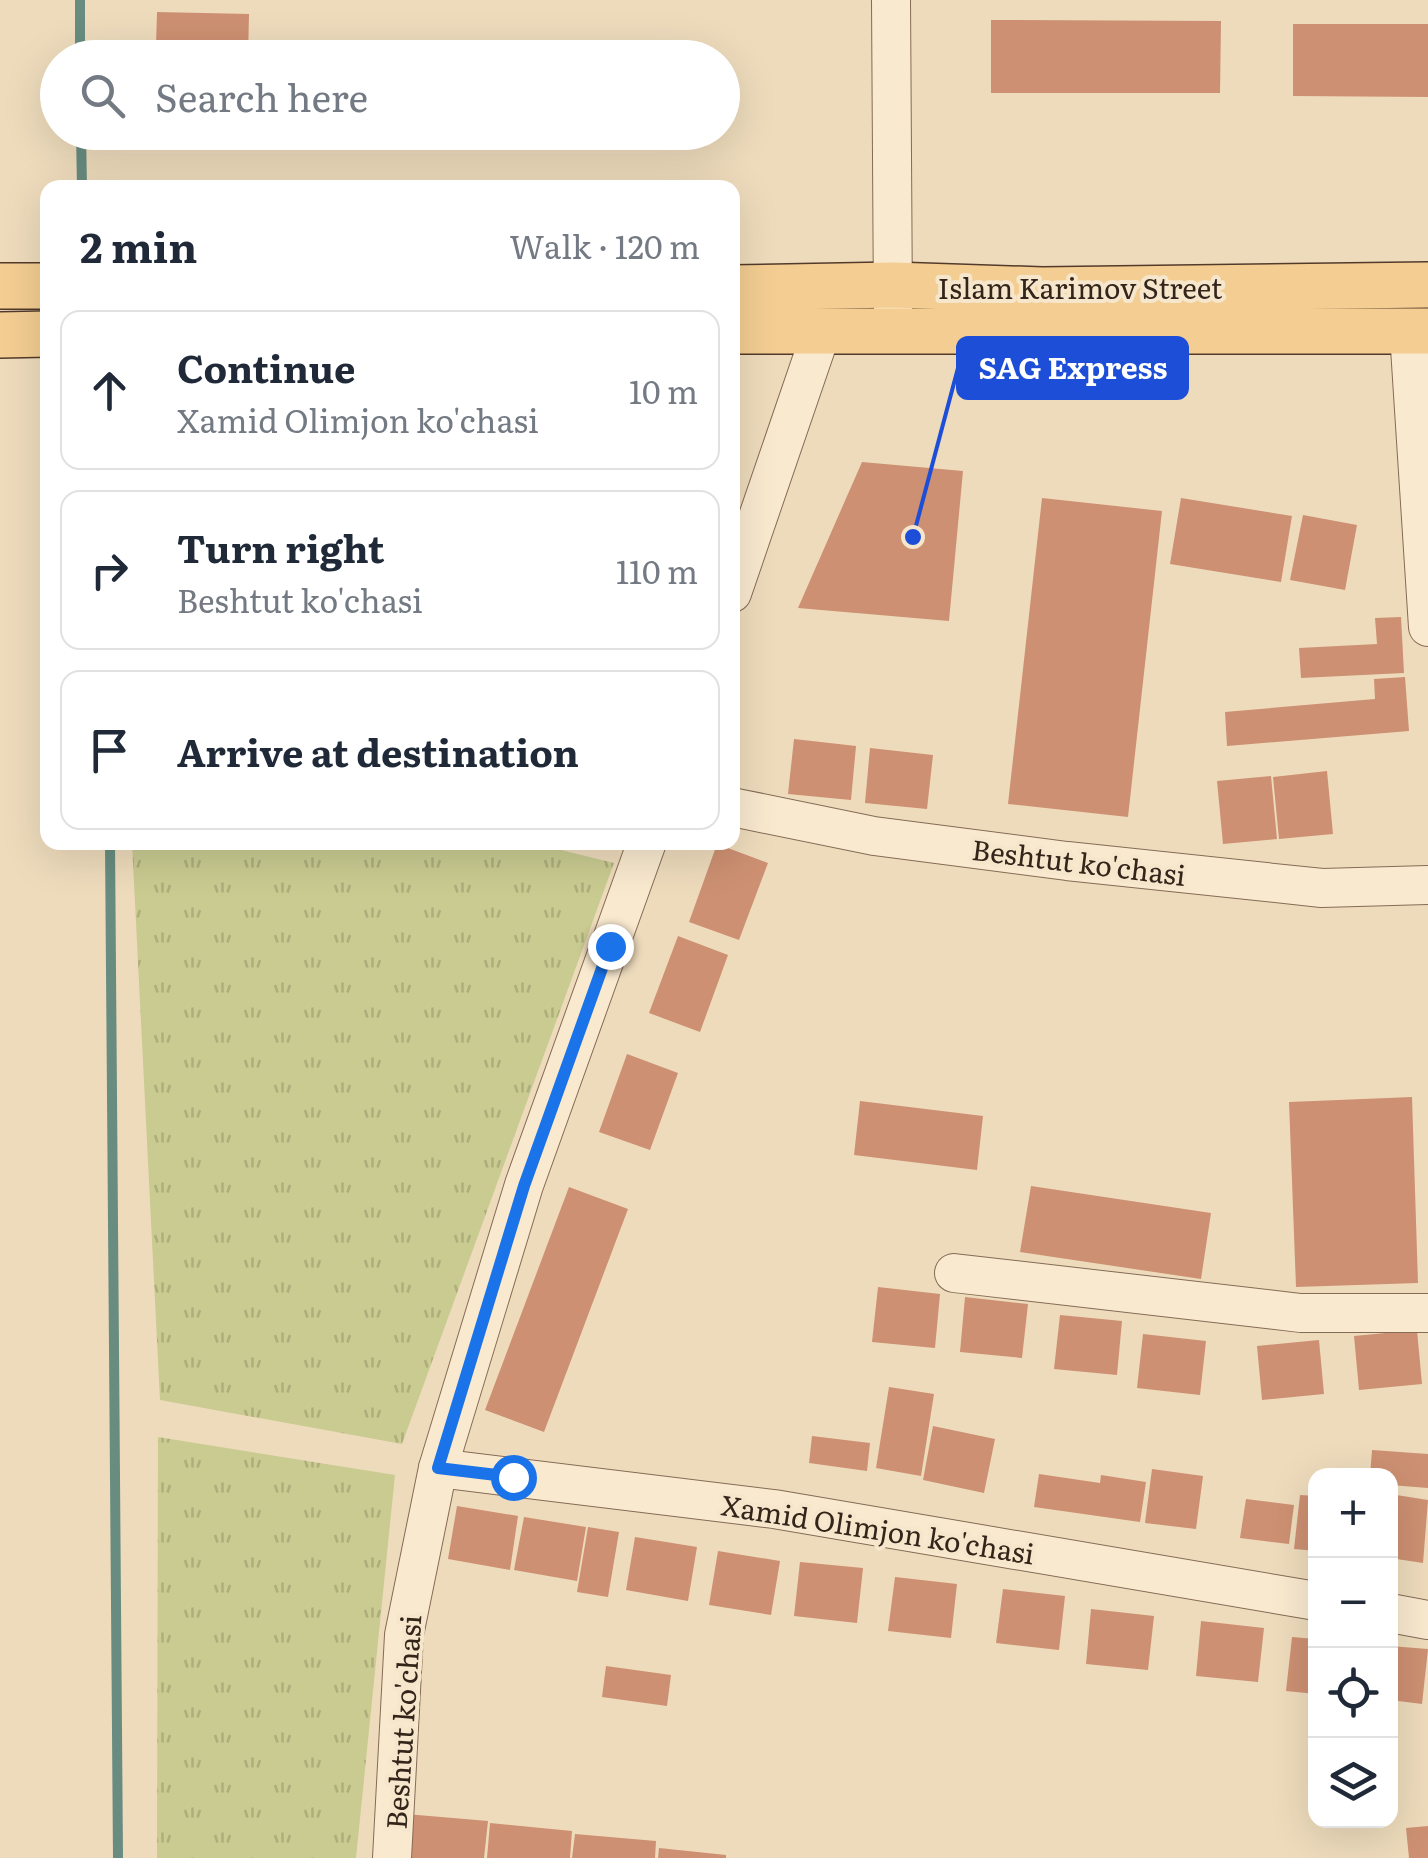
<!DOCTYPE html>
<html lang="en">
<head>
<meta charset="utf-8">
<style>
	body { margin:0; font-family:Literata,serif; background:#f2f2f3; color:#1f2937 }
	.controls { position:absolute; right:30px; bottom:30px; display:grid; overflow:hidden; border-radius:20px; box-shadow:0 10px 40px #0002 }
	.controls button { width:90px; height:90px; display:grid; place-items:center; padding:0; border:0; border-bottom:2px solid #e0e1e3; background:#fff; color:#1f2937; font:50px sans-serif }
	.stop { position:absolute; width:30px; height:30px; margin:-22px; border:8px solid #1a73e8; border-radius:50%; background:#fff }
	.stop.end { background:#1a73e8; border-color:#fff; box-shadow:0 2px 10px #0008 }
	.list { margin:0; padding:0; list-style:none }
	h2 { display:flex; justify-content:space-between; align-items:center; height:130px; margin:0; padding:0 40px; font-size:42px }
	h2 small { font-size:32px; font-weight:400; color:#747a83 }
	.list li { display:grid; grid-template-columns:65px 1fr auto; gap:30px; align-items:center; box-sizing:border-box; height:160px; margin:0 20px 20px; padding:0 20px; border:2px solid #e0e1e3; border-radius:20px }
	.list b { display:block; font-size:38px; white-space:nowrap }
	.list p { margin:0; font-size:32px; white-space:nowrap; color:#747a83 }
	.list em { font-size:32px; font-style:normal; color:#747a83 }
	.icon { flex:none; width:55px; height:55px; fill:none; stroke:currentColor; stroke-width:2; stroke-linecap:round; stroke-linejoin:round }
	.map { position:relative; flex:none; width:1428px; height:1858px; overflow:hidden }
	.search { position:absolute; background:#fff; box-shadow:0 10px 40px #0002; left:40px; top:40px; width:700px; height:110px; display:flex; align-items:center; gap:25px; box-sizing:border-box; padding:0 35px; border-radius:55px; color:#747a83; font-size:38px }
	.panel { position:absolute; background:#fff; box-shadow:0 10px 40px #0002; left:40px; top:180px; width:700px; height:670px; border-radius:20px }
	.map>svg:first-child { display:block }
</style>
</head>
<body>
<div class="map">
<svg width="1428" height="1858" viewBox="0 0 1428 1858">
	<defs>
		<pattern id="grass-tufts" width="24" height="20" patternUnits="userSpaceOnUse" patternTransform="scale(2.5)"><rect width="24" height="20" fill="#c9cb91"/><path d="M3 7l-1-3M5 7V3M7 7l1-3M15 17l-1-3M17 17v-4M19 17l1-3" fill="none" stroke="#adae7c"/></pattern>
	</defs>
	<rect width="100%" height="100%" fill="#eedbbc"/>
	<g fill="url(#grass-tufts)">
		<polygon points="132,843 533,843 614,863 402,1444 160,1400"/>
		<polygon points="158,1437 395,1475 356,1858 157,1858"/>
	</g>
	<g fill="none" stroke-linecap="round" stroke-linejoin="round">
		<g stroke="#688c80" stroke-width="10">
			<polyline points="80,58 80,0"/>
			<polyline points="81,132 82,188"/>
			<polyline points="110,842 118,1858"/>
		</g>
	</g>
	<g fill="#cd9072">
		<polygon points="157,12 249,14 248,58 170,58 156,45"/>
		<polygon points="991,20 1221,21 1220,93 991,93"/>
		<polygon points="1293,24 1428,24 1428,97 1293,96"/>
		<polygon points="862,462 963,471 949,621 798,608"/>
		<polygon points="1042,498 1162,511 1128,817 1008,804"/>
		<polygon points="1181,498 1292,516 1281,582 1170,564"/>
		<polygon points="1303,515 1357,525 1345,590 1290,580"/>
		<polygon points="1401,617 1404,673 1301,678 1299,648 1377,644 1375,618"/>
		<polygon points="1405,677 1409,731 1227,746 1225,712 1375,699 1374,679"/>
		<polygon points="794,739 856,746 851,800 788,794"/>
		<polygon points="870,748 933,755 927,809 865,803"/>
		<polygon points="1327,771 1333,834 1279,839 1273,777"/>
		<polygon points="1271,776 1277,839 1223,844 1217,781"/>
		<polygon points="717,844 768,863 739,940 689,922"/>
		<polygon points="678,936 728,955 700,1032 649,1013"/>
		<polygon points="627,1054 678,1073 650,1150 599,1132"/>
		<polygon points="1412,1097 1418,1283 1296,1287 1289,1102"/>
		<polygon points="860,1101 983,1116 977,1170 854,1155"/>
		<polygon points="1031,1186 1211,1213 1201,1279 1020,1252"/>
		<polygon points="569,1187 628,1209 544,1432 485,1410"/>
		<polygon points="878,1287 940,1294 935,1348 872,1342"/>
		<polygon points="965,1297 1028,1304 1022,1358 960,1352"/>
		<polygon points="1060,1315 1122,1321 1117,1375 1054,1369"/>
		<polygon points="1417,1330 1422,1384 1359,1390 1354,1336"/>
		<polygon points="1143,1334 1206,1341 1200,1395 1137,1388"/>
		<polygon points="1319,1340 1324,1394 1262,1400 1257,1346"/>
		<polygon points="889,1387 934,1394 921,1476 876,1468"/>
		<polygon points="933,1426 995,1439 984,1493 923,1480"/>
		<polygon points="812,1436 870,1443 867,1471 809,1463"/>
		<polygon points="1372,1450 1428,1454 1428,1488 1390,1485 1390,1476 1370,1476"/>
		<polygon points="1152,1469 1203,1476 1196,1529 1145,1523"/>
		<polygon points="1039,1474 1100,1483 1101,1475 1146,1482 1140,1522 1034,1507"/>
		<polygon points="1390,1494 1428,1500 1423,1563 1390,1558"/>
		<polygon points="1300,1495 1316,1496 1316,1551 1294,1549"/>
		<polygon points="1246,1499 1294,1505 1289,1544 1240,1538"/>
		<polygon points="457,1506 518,1516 510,1570 448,1559"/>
		<polygon points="524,1517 586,1527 577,1581 514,1570"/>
		<polygon points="588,1527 619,1532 608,1597 577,1592"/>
		<polygon points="635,1537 697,1547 688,1601 626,1590"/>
		<polygon points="718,1551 780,1561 771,1615 709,1605"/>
		<polygon points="800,1562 863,1568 857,1623 794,1616"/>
		<polygon points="895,1577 957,1584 951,1638 888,1631"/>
		<polygon points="1003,1589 1065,1596 1059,1650 996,1643"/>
		<polygon points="1091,1609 1154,1616 1148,1670 1086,1664"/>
		<polygon points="1201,1621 1264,1628 1258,1682 1196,1676"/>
		<polygon points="1292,1637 1316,1639 1316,1694 1286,1691"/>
		<polygon points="1390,1646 1428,1649 1422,1704 1390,1700"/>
		<polygon points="606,1666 671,1675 667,1706 602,1697"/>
		<polygon points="406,1814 488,1821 484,1858 402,1858"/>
		<polygon points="490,1823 572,1831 570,1858 487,1858"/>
		<polygon points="1428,1826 1428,1858 1409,1858 1406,1828"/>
		<polygon points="575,1834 656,1841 655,1858 572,1858"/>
		<polygon points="659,1848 726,1855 726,1858 658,1858"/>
	</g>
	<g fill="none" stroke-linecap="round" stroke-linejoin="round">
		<defs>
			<g id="minor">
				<polyline points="891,0 893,312"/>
				<polyline points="1409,332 1428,627"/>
				<polyline points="732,593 822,330"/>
				<polyline points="732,807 874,836 1067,861 1322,888 1428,885"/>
				<polyline points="954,1273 1301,1313 1428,1313"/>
				<polyline points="438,1468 774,1509 1316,1601"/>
				<polyline points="1390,1613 1428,1620"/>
				<polyline points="392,1858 404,1635 438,1468 524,1185 647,842"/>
			</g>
			<g id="major">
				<polyline points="0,286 48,286"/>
				<polyline points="732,288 893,285 1042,290 1428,285"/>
				<polyline points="732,331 1428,331"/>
				<polyline points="0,335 48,334"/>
			</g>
		</defs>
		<use href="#minor" stroke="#856b56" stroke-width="40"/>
		<use href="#major" stroke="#533a2b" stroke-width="48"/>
		<use href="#minor" stroke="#f9e9cf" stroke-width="38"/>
		<use href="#major" stroke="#f3cd92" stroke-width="45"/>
	</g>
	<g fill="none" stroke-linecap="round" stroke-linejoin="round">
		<polyline stroke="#1a73e8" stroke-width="12" points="513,1477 438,1468 524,1186 610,946"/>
	</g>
	<g text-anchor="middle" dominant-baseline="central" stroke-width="8" stroke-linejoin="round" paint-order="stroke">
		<g font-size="28" fill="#34251b" stroke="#f5e6cc">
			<text x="1080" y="287">Islam Karimov Street</text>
			<text transform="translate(1079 861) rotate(7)">Beshtut ko'chasi</text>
			<text transform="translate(878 1528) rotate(9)">Xamid Olimjon ko'chasi</text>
			<text transform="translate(402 1722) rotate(-86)">Beshtut ko'chasi</text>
		</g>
	</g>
	<path fill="none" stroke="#1d4ed8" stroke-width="4" d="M913 537L958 368"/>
	<circle fill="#1d4ed8" stroke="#f5e6cc" stroke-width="4" cx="913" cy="537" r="10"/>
	<rect fill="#1d4ed8" stroke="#1d4ed8" stroke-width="4" x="958" y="338" width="229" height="60" rx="10"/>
	<g font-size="30" text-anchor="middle" font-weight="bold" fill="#fff">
		<text x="1073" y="379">SAG Express</text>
	</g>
</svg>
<div class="controls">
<button>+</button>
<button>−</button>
<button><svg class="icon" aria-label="locate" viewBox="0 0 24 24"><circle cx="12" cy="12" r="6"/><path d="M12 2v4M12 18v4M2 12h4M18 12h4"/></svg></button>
<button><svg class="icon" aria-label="layers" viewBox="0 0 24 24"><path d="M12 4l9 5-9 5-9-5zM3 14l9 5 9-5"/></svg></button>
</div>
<div class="stop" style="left:513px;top:1477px"></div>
<div class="stop end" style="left:610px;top:946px"></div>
<div class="search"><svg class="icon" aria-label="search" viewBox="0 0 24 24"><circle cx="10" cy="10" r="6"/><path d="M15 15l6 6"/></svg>Search here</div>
<section class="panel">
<h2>2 min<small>Walk · 120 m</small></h2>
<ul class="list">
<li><svg class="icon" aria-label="ahead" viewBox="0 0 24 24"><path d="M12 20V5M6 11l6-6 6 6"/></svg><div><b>Continue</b><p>Xamid Olimjon ko'chasi</p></div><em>10 m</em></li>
<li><svg class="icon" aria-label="right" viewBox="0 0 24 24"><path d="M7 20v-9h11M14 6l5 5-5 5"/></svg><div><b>Turn right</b><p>Beshtut ko'chasi</p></div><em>110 m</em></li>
<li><svg class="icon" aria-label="arrive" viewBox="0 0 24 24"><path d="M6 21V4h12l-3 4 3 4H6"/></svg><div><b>Arrive at destination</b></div></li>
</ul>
</section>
</div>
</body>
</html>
